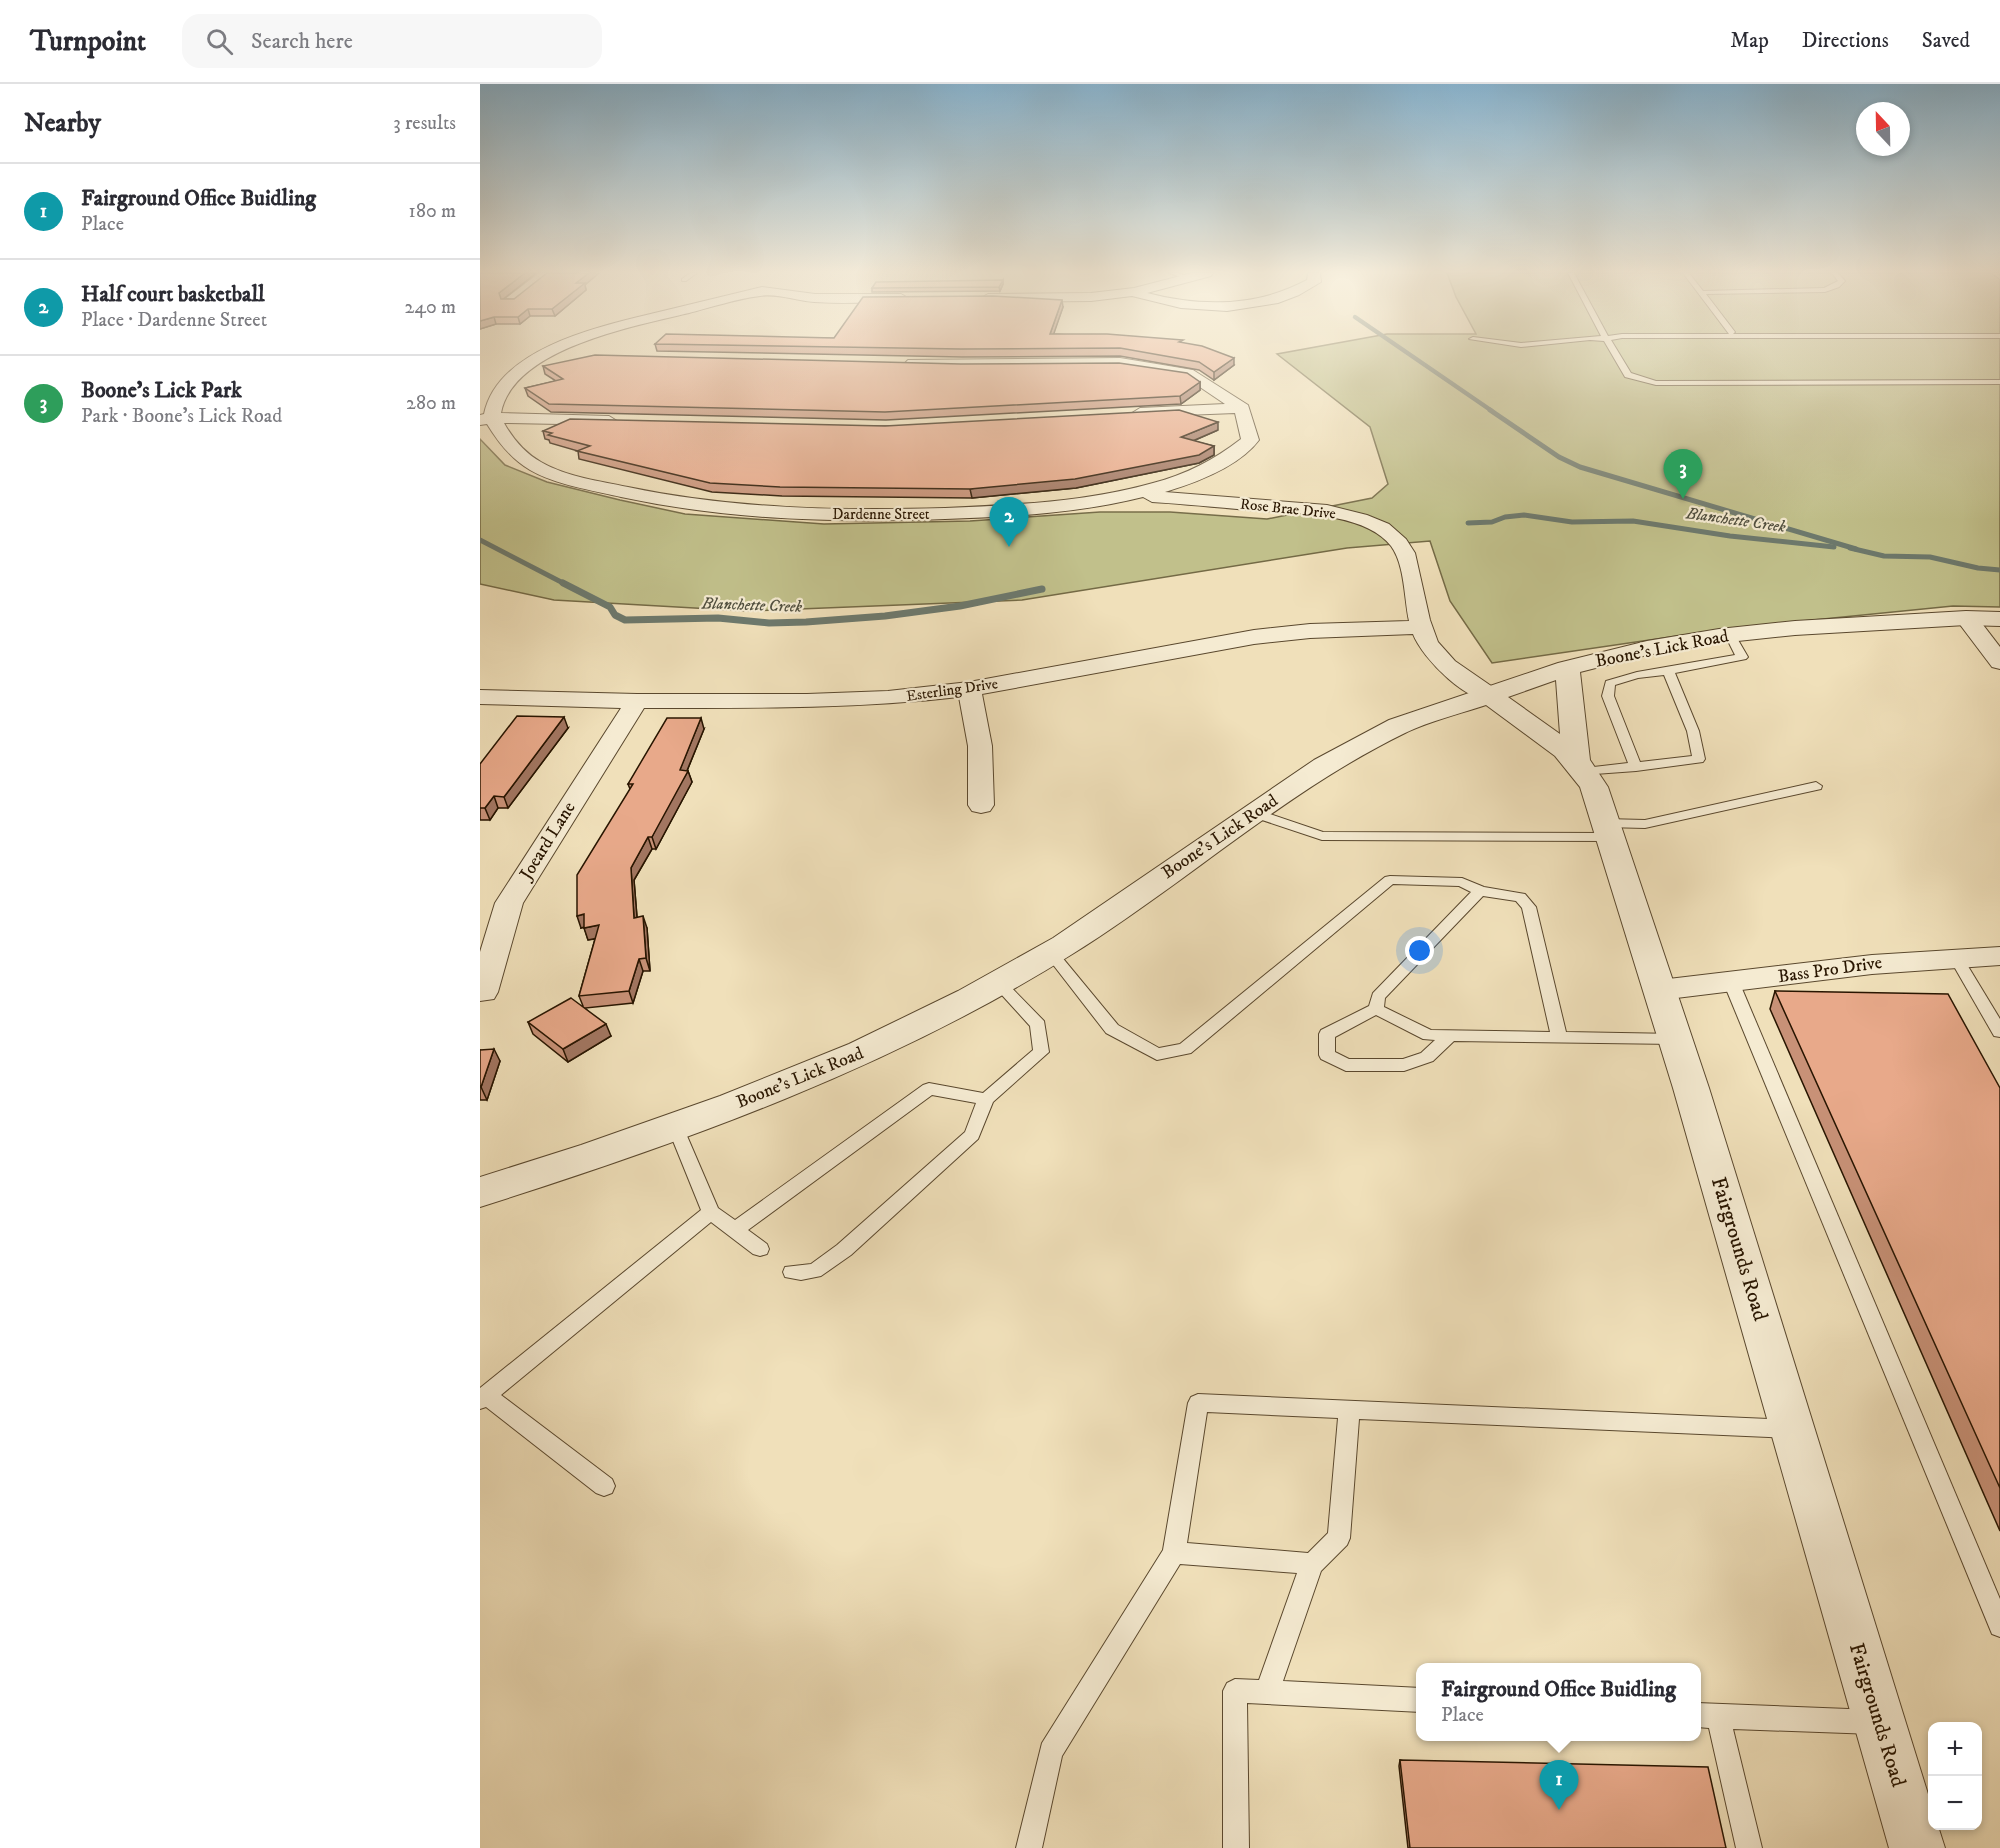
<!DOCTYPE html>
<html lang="en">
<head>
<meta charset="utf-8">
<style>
	body { margin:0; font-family:"IM FELL DW Pica",serif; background:#f7f7f7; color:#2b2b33 }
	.controls { position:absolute; right:18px; bottom:18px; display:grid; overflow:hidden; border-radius:12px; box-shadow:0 3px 9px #0003 }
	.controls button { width:54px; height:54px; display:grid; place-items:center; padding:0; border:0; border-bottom:2px solid #e1e1e2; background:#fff; color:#2b2b33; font:30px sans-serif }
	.compass { position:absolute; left:1376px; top:18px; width:54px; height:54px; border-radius:50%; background:#fff; box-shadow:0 3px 9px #0003; rotate:338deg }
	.you { position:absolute; left:940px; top:867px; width:21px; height:21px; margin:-15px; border:4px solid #fff; border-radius:50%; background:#1a73e8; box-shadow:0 0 0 9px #1a73e833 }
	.badge { display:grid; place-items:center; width:39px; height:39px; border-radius:50%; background:#111827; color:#fff; font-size:20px; font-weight:700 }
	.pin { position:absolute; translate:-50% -50px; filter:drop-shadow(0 2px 3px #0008) }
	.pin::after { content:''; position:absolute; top:32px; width:21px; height:18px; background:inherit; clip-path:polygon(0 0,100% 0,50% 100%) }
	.popup { position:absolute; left:936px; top:1579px; width:285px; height:78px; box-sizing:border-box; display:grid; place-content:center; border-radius:12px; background:#fff; filter:drop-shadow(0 2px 4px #0005); font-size:20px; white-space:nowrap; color:#7c7c81 }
	.popup b { font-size:22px; color:#2b2b33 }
	.popup::after { content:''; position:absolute; left:50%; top:100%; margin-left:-12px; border:12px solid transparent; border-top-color:#fff }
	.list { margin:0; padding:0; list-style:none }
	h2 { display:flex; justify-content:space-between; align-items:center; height:78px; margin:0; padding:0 24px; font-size:26px }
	h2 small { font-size:20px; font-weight:400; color:#7c7c81 }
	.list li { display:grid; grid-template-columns:39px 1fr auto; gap:18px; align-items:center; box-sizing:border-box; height:96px; padding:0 24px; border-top:2px solid #e1e1e2 }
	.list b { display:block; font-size:22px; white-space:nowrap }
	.list p { margin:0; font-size:20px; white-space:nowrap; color:#7c7c81 }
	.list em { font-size:20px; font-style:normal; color:#7c7c81 }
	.icon { flex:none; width:33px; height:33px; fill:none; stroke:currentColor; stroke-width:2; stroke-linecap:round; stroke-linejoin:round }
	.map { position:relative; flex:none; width:1520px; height:1764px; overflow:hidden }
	header { display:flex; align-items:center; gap:36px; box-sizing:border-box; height:84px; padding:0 30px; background:#fff; border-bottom:2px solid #e1e1e2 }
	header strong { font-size:28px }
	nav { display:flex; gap:33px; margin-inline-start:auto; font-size:21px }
	.search { width:420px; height:54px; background:#f7f7f7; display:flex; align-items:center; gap:15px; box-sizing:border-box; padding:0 21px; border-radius:18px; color:#7c7c81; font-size:22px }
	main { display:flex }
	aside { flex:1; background:#fff }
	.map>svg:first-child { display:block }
</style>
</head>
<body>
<header>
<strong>Turnpoint</strong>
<div class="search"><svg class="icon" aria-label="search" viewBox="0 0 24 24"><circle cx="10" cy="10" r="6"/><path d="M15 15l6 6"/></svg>Search here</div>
<nav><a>Map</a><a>Directions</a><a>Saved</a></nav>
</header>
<main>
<aside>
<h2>Nearby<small>3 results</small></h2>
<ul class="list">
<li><span class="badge" style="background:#0f9aa8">1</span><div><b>Fairground Office Buidling</b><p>Place</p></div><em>180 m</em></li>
<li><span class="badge" style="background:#0f9aa8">2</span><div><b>Half court basketball</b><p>Place · Dardenne Street</p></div><em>240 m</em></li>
<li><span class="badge" style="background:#2e9e5b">3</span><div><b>Boone's Lick Park</b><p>Park · Boone's Lick Road</p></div><em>280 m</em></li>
</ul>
</aside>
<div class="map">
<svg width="1520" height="1764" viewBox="0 0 1520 1764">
	<rect width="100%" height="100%" fill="#f0e0ba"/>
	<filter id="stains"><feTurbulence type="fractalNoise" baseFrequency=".00333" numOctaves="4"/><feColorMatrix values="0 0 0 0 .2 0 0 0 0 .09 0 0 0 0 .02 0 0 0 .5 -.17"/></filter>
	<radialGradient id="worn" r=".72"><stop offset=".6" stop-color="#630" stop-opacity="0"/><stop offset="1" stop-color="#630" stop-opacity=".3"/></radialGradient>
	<polygon fill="#c1c08b" stroke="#746a46" stroke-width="1.5" points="967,189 1520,189 1520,523 1473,522 1252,544 1012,579 970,517 950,457 867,464 542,516 267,527 74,516 0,500 0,355 25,381 67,398 140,416 205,430 344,440 490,437 620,428 690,428 787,435 892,414 908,400 890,343 797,270 907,250 996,250 976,213"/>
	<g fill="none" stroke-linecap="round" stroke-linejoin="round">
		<polyline stroke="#6d796d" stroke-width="4.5" points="875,233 1012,327"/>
		<g stroke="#6d796d" stroke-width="5">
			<polyline points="1010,326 1079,373 1100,383 1376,465"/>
			<polyline points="988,439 1012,438 1025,433 1044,431 1092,438 1153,437 1250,452 1354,463"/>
			<polyline points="0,456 85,500"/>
			<polyline points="1370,464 1404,472 1450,473 1498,484 1520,486"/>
		</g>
		<polyline stroke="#6d796d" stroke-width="7" points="83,499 130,523 135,531 145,536 238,534 289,539 326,538 405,532 480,522 562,505"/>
		<defs>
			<g id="service">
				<polygon points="210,189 217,189 206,197 202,197 202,195"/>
				<polygon points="689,189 698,189 712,194 709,196"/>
				<polygon points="1088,189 1094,189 1128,252 1142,250 1249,250 1203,189 1209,189 1223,207 1344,204 1358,197 1352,189 1358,189 1365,197 1359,203 1345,208 1226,210 1255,248 1253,250 1520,250 1520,254 1142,254 1131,256 1151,289 1176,297 1520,296 1520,300 1176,301 1145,293 1124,257 1110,256 1041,263 989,255 993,253 1041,259 1121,252"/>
				<polygon points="1512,189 1519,189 1520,195"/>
				<path d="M1250,548L1254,549L1268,573L1266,575L1195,589L1219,647L1225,675L1223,678L1156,687L1101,691L1099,688L1101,685L1105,684L1148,679L1122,612L1126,597L1157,588L1255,571L1245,551ZM1184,591L1207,647L1212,672L1160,678L1134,612L1135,601L1158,594Z"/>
				<polygon points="1336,698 1342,702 1341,705 1165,744 1125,743 1118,739 1125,735 1165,736"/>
				<polygon points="775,725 843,748 1129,749 1136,753 1129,757 842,756 770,732 768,729 770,726"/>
				<path d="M910,792L982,794L1004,803L1045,810L1056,823L1086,948L1196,950L1202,951L1204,955L1202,959L1196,960L974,957L953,977L924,987H866L841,975L839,971V950L841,946L889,922L893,909L991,808L979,802L913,800L711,969L677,976L626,949L564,869L571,864L576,866L638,941L679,964L700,960L905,793ZM1003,812L1036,817L1042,824L1070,948L951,946L904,923L905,914ZM896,931L943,955L955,956L941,969L923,975H869L855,968V953Z"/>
				<polygon points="1475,867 1480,869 1520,935 1520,953 1514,952 1468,872"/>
				<polygon points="518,893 523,895 564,937 569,968 513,1018 498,1055 371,1171 341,1192 321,1196 305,1193 303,1188 305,1183 331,1180 357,1161 485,1048 496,1019 452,1011 268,1146 287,1160 289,1165 287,1170 280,1172 273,1170 231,1138 21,1311 132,1395 135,1402 132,1409 124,1412 116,1409 6,1323 0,1325 0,1304 221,1126 187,1042 189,1038 195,1036 201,1038 238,1124 255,1136 443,1001 449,999 503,1009 553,966 550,942 510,898"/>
				<polygon points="1252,895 1260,900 1520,1515 1520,1553 1512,1550 1244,900"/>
				<path d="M718,1310L1310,1336L1317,1339L1320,1345L1317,1351L1310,1354L879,1335L870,1454L867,1461L841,1487L803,1597L941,1604V1628L767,1619L769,1764H743V1607L747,1599L755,1595L779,1596L817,1489L700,1480L582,1672L562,1764H536L562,1659L683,1466L708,1319L711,1313ZM727,1328L858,1334L848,1449L828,1469L707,1459Z"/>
				<polygon points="1217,1619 1394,1626 1403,1629 1406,1638 1403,1647 1394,1650 1253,1645 1282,1764 1256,1764 1229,1644 1217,1643"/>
			</g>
			<g id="minor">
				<polygon points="59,189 74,189 35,221 25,221 23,218 25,215"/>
				<path d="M712,189H733L731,192L667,209C721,223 777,223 827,196L828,189H840L841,198L819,211L798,219L747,227L701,224L652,212L611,217L508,218L501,214L508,210L611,209L654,204Z"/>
				<path d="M282,203L335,210H421L428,214L421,218C392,218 363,220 334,218C317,217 297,209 280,212C256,215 232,223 209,229C156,242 33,264 21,329L129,332L137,337L135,341L24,339C33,355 45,369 61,378C87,393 120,397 148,403C253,425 359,427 465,424C535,421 605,418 673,399C707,390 734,376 761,355L755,329L654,333L652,329L660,324L745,320L708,295L640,284H433L428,282L425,279L428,276L640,274L713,286L768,321L779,356C759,383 715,399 685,408L847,421L887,431L909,440L926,455L935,469L950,536L958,558L975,577L1017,606L1021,611L1017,616C990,623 942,574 933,550L830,554L774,560L502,610L512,662L514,721L510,727L501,729L492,727L488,721V662L479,613C374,625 270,624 164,624L43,819L18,908L14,915L0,917V868L15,819L141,624L0,620V606L157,610H327L408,607L489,598L774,546L830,540L929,537C924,514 925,481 911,462C884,427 808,429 768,426C736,423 704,420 672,418L663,413C599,429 532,433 465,435C356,439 248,436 141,413C111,406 76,401 50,386C31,375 18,358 7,340L0,341V331L4,330C18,262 126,241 183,227C216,219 249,211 282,203Z"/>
				<polygon points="1486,528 1494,529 1520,563 1520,585 1512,583 1475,534 1478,529"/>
				<polygon points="1520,863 1520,881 1392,890 1180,916 1169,913 1165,906 1169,899 1180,896 1392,871"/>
			</g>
			<path id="tertiary" d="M1486,527L1520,528V542L1486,541L1315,551L1239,559L1167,571L1100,588L1110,676L1128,703L1229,1004L1452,1723V1742H1458L1465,1764H1409L1193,1004L1100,703L1075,672L1006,621C979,630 950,637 925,649C806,707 706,799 594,869C411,984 205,1058 0,1123V1093L101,1061L240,1012L369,960L478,907L573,854L834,676L909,636L1078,579L1167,557L1239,545L1315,537ZM1076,596L1080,650L1028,613Z"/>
		</defs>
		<use href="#service" stroke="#5a482e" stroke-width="2"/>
		<use href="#minor" stroke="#5a482e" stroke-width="2"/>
		<use href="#tertiary" stroke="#5a482e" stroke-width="2"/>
		<use href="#service" fill="#f5ebd2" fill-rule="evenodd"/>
		<use href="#minor" fill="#f5ebd2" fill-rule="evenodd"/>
		<use href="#tertiary" fill="#f5ebd2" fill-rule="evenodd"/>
	</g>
	<g fill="#c89177" stroke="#281500" stroke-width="1.5">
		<polygon points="0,189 56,189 23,215 34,215 105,201 106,206 75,232 50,232 40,240 16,240 0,245"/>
		<polygon points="523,196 523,200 520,207 392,208 392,204"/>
		<polygon points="583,223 573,250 703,259 754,281 734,296 719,286 640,272 482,273 177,267 175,260 354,254"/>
		<polygon points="63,282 720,298 720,306 701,320 406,336 71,328 48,312 45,304 76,297 65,290"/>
		<polygon points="405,342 738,346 713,357 734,362 734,371 719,379 596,404 492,414 302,412 232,408 99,375 98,367 70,359 69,356 65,355 63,347"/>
		<polygon points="88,644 28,724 18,724 10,736 0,736 0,680"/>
		<polygon points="224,645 207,687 208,687 212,698 176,765 172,765 154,796 157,833 167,844 170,887 163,887 153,919 105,924 131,952 88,978 53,950 48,938 103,922 99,912 115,855 108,856 104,843 101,844 150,705 148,700"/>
		<polygon points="1295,907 1520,1004 1520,1447 1290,925"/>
		<polygon points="0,966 20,977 7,1016 0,1016"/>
		<polygon points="920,1676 1246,1764 928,1764 919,1682"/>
	</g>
	<g fill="#a27661" stroke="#281500" stroke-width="1.5">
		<polygon points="45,189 56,189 21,217 19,209"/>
		<polygon points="109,189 119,189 105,201 106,206 75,232 72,225 96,199"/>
		<polygon points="523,196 523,200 520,207 519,203"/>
		<polygon points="582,216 583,223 571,258 570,250"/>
		<polygon points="48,225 50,232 40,240 38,233"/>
		<polygon points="14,233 16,240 0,245 0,237"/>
		<polygon points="754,274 754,281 734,296 734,288"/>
		<polygon points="720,298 720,306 701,320 700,312"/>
		<polygon points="738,338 738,346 701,362 701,353"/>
		<polygon points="734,362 734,371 719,379 596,404 492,414 490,405"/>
		<polygon points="84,633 88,644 28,724 24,713"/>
		<polygon points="221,634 224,645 204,694 208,687 212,698 176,765 172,753"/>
		<polygon points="14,712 18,724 10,736 5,724"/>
		<polygon points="168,753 172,765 154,796 158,846 154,834 151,784"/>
		<polygon points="104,830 108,842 101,844 97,832"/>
		<polygon points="163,832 167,844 170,887 166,874"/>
		<polygon points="119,841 123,853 108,856 104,844"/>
		<polygon points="159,875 163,887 153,919 149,907"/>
		<polygon points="126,940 131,952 88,978 83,965"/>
		<polygon points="14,965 20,977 7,1016 1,1003"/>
	</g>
	<g fill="#e8a98a" stroke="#281500" stroke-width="1.5">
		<polygon points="0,189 45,189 19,209 21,215 34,215 67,189 109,189 96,199 105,199 72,225 48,225 38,233 14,233 0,237"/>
		<polygon points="523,196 519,203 392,204 396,198"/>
		<polygon points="513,212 582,216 570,250 627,250 703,256 699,258 722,262 754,274 734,288 719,278 640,264 481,265 175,260 186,250 354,254 383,213"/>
		<polygon points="115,271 481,280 639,279 707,289 720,298 700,312 405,328 69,320 45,304 83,295 63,282"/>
		<polygon points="699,326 738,338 701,353 734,362 719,371 595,395 490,405 300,403 230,399 97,367 110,362 68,351 72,349 63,347 90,335 405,342"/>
		<polygon points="37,632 84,633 24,713 14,712 5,724 0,724 0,680"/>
		<polygon points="187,634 221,634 200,686 208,687 172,753 168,753 151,784 154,834 163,832 166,874 159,875 149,907 99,912 119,841 104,844 104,830 97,832 97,791 153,700 148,700"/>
		<polygon points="1295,907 1468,910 1520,1004 1520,1404"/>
		<polygon points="91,914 126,940 83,965 48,938"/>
		<polygon points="14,965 1,1003 0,1003 0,966"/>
		<polygon points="920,1676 1228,1683 1246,1764 930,1764"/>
	</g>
	<linearGradient id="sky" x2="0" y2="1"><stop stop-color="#89b7d4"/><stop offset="0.43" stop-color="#f8f1e0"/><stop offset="1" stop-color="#f8f1e0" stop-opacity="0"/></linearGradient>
	<rect width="1520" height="436" fill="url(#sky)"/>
	<g text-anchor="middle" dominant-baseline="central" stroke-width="4.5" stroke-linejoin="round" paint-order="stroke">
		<g font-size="15" fill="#281500" stroke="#f5ebd2">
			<text transform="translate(808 425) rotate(6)">Rose Brae Drive</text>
			<text x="401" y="430">Dardenne Street</text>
			<text transform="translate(472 606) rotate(-8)">Esterling Drive</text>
		</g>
		<g font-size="16" font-style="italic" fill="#504f3f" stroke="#f5ebd2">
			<text transform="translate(1256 436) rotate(8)">Blanchette Creek</text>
			<text transform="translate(272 521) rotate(2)">Blanchette Creek</text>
		</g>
		<g font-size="18" fill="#281500" stroke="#f5ebd2">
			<text transform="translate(1182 565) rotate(-11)">Boone's Lick Road</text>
			<text transform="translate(740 753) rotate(-34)">Boone's Lick Road</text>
			<text transform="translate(68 757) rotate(-58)">Joeard Lane</text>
			<text transform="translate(1350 886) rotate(-8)">Bass Pro Drive</text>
			<text transform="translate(320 994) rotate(-22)">Boone's Lick Road</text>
		</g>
		<g font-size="21" fill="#281500" stroke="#f5ebd2">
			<text transform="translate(1259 1165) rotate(73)">Fairgrounds Road</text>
			<text transform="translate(1397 1631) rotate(73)">Fairgrounds Road</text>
		</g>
	</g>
	<rect width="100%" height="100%" filter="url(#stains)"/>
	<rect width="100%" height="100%" fill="url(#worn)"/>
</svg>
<div class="controls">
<button>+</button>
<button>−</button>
</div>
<svg class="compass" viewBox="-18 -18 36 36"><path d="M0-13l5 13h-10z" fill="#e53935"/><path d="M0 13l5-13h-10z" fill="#7c7c81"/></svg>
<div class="you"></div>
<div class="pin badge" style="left:1079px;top:1726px;background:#0f9aa8">1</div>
<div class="popup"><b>Fairground Office Buidling</b>Place</div>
<div class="pin badge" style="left:529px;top:463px;background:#0f9aa8">2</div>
<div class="pin badge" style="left:1203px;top:415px;background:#2e9e5b">3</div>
</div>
</main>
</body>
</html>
